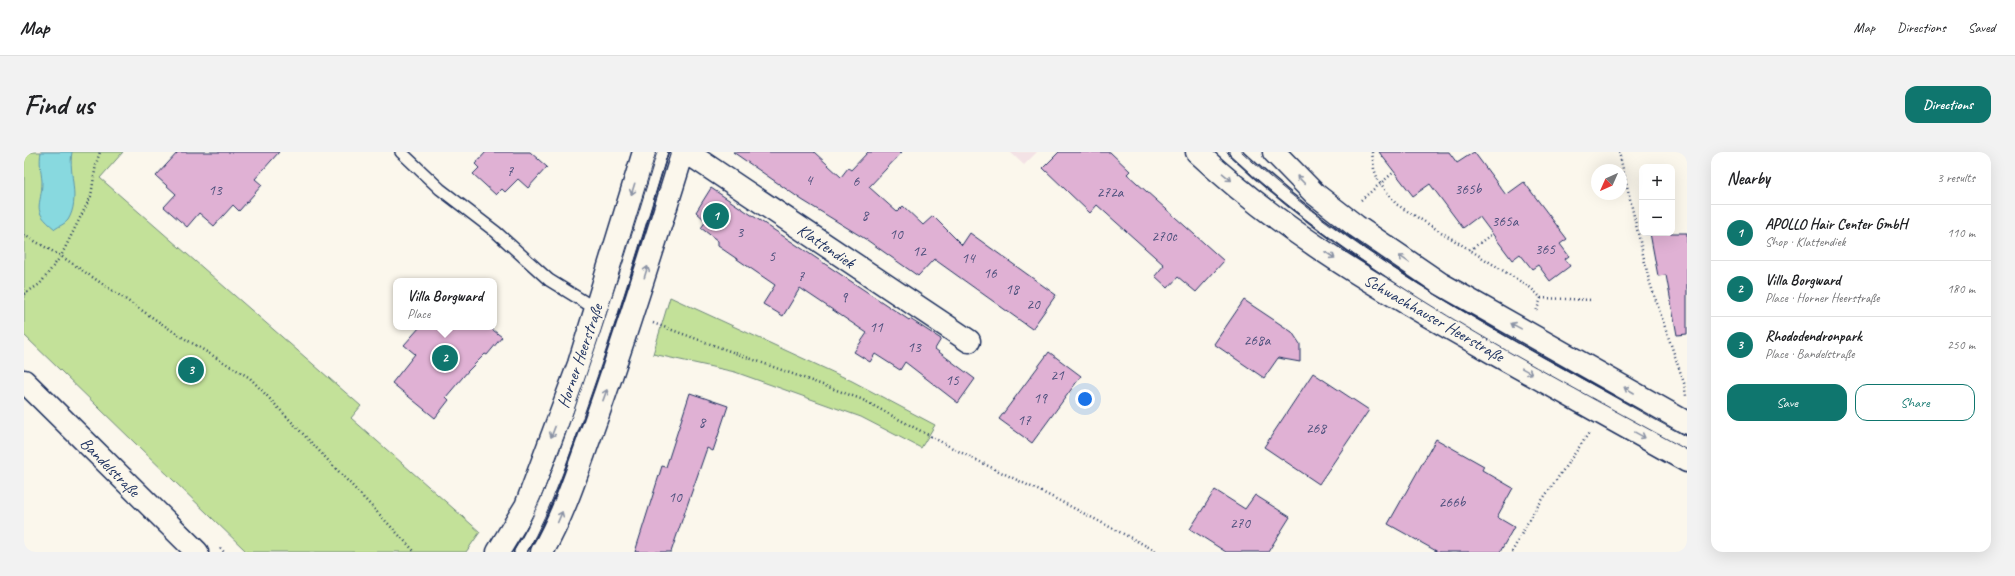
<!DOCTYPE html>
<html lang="en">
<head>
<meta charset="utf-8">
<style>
	body { margin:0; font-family:Caveat,sans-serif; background:#f2f2f2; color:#202124 }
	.controls { position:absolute; right:12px; top:12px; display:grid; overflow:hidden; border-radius:8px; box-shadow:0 4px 16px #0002 }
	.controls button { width:36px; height:36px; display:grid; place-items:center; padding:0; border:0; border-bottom:1px solid #e0e0e0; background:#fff; color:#202124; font:20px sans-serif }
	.compass { position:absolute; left:1567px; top:12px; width:36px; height:36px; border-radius:50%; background:#fff; box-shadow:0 4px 16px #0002; rotate:225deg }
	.you { position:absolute; left:1061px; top:247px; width:14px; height:14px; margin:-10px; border:3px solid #fff; border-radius:50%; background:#1a73e8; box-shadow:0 0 0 6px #1a73e833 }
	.badge { display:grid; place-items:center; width:26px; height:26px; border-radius:50%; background:#0f766e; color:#fff; font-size:13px; font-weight:700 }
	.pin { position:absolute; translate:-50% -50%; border:2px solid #fff; box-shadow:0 1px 4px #0006 }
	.popup { position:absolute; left:369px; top:126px; width:104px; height:52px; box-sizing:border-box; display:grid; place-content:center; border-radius:8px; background:#fff; filter:drop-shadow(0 1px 3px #0005); font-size:13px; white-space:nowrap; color:#757577 }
	.popup b { font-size:15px; color:#202124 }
	.popup::after { content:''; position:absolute; left:50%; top:100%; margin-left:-8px; border:8px solid transparent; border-top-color:#fff }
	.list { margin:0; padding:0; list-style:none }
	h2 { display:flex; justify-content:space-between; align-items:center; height:52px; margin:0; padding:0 16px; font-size:17px }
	h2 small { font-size:13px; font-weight:400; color:#757577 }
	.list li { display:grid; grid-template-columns:26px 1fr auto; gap:12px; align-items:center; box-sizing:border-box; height:56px; padding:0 16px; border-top:1px solid #e0e0e0 }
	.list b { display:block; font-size:15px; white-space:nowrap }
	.list p { margin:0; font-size:13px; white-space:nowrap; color:#757577 }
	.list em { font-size:13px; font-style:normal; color:#757577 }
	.actions { display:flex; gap:8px; padding:12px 16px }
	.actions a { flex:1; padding:9px 0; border:1px solid #0f766e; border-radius:12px; text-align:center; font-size:14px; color:#0f766e }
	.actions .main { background:#0f766e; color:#fff }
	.map { position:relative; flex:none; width:1663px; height:400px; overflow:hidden; border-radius:12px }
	header { display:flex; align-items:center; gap:24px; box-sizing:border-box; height:56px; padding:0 20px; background:#fff; border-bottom:1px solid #e0e0e0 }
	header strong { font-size:19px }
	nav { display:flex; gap:22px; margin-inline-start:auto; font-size:14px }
	.intro { display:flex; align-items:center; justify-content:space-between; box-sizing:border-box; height:96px; padding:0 24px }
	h1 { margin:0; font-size:28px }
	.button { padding:10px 18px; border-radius:12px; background:#0f766e; color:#fff; font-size:14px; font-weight:700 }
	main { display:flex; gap:24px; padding:0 24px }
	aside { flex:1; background:#fff; border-radius:12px; box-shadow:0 4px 16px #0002 }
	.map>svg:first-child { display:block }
</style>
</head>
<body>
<header>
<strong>Map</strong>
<nav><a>Map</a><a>Directions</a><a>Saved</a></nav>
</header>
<div class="intro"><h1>Find us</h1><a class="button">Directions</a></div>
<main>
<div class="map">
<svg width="1663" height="400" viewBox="0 0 1663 400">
	<rect width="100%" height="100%" fill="#fbf7ec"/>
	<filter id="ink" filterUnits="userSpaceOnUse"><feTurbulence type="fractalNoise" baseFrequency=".025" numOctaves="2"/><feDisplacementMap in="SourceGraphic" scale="8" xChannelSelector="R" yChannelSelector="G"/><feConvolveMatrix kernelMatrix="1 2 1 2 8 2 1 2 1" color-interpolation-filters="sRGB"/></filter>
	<g filter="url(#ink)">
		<polygon fill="#f3e2e5" points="986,0 1013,0 1000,13"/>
		<g fill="#c3e199" stroke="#6f887c">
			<polygon points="0,0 99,0 76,26 337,254 327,266 456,380 442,400 223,400 0,183"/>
			<polygon points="646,145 828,229 911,273 897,296 837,265 711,220 629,202"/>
		</g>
		<path fill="#88d9df" stroke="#5c95ab" d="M17,0H48C44,22 57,47 44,68C41,72 35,74 31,77C6,57 18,55 18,29C17,19 15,10 17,0Z"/>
		<g fill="#e0b1d4" stroke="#1b2f5e">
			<polygon points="154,0 255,0 231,27 238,33 215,59 209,53 190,74 175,61 163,75 140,55 152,42 132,24"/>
			<polygon points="462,0 506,0 523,15 504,36 494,27 481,40 478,37 472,43 449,22 455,16 451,12"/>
			<polygon points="709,0 790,0 817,25 824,16 827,18 844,0 878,0 845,35 873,60 879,54 899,73 909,64 938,93 946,81 1032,143 1008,177 910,107 894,124 843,88 778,48"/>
			<polygon points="1035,0 1086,0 1106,19 1103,22 1200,109 1172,140 1154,125 1144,136 1131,124 1140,113 1073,53 1066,61 1019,16"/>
			<polygon points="1355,0 1425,0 1433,11 1450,0 1482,43 1500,30 1543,87 1536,92 1545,104 1541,107 1546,114 1526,129 1514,113 1508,117 1496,102 1488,108 1455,64 1439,76 1406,32 1389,44"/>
			<polygon points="687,36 885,168 886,167 917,187 911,197 951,227 934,251 881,210 876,218 851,202 846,210 830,200 843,181 776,136 759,164 739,152 751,133 694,94 694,89 677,76 682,69 672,60"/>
			<polygon points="1626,81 1663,81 1663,182 1653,183 1642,123 1634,124"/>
			<polygon points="1220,148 1268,180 1276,192 1276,210 1254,206 1240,226 1190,192"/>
			<polygon points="396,175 465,175 478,185 463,203 461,202 444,219 422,245 425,248 411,266 368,231 391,202 380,193"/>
			<polygon points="1025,200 1057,224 1008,291 975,267"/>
			<polygon points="1289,221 1345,258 1295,332 1240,295"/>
			<polygon points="666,241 704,254 689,299 683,296 647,400 611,400 638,314 642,315"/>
			<polygon points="1412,287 1460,314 1458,318 1489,336 1473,365 1490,375 1476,400 1414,400 1364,372"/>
			<polygon points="1191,338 1221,357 1231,343 1266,365 1244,400 1202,400 1166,377"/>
		</g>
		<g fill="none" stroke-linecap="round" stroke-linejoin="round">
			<defs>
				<g id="lane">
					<polyline points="377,0 416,37 472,80 525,128 572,157"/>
					<path d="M1211,0C1342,124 1507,204 1663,291"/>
					<path d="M496,400C521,361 535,315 551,272C583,183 611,91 638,0"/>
				</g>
				<g id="street">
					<polyline points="659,0 670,5 945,189"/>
					<polyline points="0,229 173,400"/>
				</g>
				<g id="secondary">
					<path d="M1173,0C1261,83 1368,144 1473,203C1536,238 1600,274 1663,309"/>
					<polyline points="1250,0 1291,42 1332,74 1417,132 1663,271"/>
					<polyline points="474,400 502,354 555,212 620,0"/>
					<path d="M518,400C540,362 553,320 568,279C601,187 630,94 659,0"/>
				</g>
			</defs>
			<use href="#lane" stroke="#1b2f5e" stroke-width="14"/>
			<use href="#street" stroke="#1b2f5e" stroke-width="25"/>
			<use href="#secondary" stroke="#1b2f5e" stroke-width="25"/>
			<g stroke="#1b2f5e" stroke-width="2.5" stroke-dasharray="1 3" stroke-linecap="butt">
				<polyline points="1348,0 1350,17 1354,28 1372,52 1507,136 1517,146 1512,160"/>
				<polyline points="1595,0 1625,128 1660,231 1662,244"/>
				<polyline points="1337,48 1370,20"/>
				<polyline points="0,83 37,104 153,182 226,226 391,400"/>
				<polyline points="1446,98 1468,82"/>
				<polyline points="0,142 16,132 37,104 67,44 72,12 76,0"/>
				<polyline points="1517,146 1569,148"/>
				<polyline points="629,171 837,247 936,300 1036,349 1134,400"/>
				<polyline points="196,396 200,400"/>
				<polyline points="1488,400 1507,364 1565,281"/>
			</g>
			<use href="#lane" stroke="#fbf7ec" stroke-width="11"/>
			<use href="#street" stroke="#fbf7ec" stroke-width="22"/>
			<use href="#secondary" stroke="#fbf7ec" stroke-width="22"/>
			<g stroke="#1b2f5e" stroke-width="1">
				<path d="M1203,0C1337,127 1503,210 1663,298"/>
				<path d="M1218,0C1305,81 1407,142 1510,200C1561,228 1611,257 1663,285"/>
				<path d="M489,400C519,350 538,293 557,238C584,159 609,80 633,0"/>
				<path d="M503,400C528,355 545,306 562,257C592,172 618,86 644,0"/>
			</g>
		</g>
		<defs><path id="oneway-shaft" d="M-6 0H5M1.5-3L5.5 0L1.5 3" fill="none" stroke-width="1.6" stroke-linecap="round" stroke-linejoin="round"/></defs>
		<g stroke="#8b93a5">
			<use href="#oneway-shaft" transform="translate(1203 25) rotate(40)"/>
			<use href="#oneway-shaft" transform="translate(1277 28) rotate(-134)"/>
			<use href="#oneway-shaft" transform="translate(609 37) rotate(107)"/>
			<use href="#oneway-shaft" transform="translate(1306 103) rotate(33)"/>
			<use href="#oneway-shaft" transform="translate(1380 107) rotate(-146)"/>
			<use href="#oneway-shaft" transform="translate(622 120) rotate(-73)"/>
			<use href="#oneway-shaft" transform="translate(1492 174) rotate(-151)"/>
			<use href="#oneway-shaft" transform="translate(1503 219) rotate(29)"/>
			<use href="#oneway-shaft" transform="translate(1605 238) rotate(-150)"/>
			<use href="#oneway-shaft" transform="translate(581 243) rotate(-70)"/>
			<use href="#oneway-shaft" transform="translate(529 280) rotate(111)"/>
			<use href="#oneway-shaft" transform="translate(1616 283) rotate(29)"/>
			<use href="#oneway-shaft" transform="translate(536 365) rotate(-67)"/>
		</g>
	</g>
	<g text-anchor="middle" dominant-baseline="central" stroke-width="3.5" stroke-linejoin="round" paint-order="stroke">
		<g font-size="15" fill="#4c507c">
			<text x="486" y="19">7</text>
			<text x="785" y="28">4</text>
			<text x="832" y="29">6</text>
			<text x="1444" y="37">365b</text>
			<text x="191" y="38">13</text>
			<text x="1086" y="40">272a</text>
			<text x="841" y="63">8</text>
			<text x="1481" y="69">365a</text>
			<text x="716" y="80">3</text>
			<text x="872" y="82">10</text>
			<text x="1140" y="84">270c</text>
			<text x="1521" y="97">365</text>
			<text x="895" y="99">12</text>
			<text x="748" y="104">5</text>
			<text x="944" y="106">14</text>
			<text x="966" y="121">16</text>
			<text x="777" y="124">7</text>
			<text x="988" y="137">18</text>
			<text x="820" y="145">9</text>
			<text x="1009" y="152">20</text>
			<text x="852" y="175">11</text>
			<text x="1233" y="188">268a</text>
			<text x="890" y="195">13</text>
			<text x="1033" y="223">21</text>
			<text x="928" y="228">15</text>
			<text x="1016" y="246">19</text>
			<text x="1000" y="268">17</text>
			<text x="678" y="270">8</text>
			<text x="1292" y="276">268</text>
			<text x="651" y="345">10</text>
			<text x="1428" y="350">266b</text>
			<text x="1216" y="371">270</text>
		</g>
		<g font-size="17" fill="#1b2f5e" stroke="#fbf7ec">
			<text transform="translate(802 94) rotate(34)">Klattendiek</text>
			<text transform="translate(1410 166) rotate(30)">Schwachhauser Heerstraße</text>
			<text transform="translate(556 204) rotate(-71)">Horner Heerstraße</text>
			<text transform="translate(86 315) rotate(45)">Bandelstraße</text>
		</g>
	</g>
</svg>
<div class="controls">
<button>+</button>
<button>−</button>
</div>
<svg class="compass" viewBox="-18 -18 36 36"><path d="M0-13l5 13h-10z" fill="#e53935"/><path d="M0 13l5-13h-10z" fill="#757577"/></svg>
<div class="you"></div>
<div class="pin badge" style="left:692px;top:64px">1</div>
<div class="pin badge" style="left:421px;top:206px">2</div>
<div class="popup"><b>Villa Borgward</b>Place</div>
<div class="pin badge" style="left:167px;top:218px">3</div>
</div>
<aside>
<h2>Nearby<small>3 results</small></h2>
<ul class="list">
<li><span class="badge">1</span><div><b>APOLLO Hair Center GmbH</b><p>Shop · Klattendiek</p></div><em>110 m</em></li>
<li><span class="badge">2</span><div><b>Villa Borgward</b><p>Place · Horner Heerstraße</p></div><em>180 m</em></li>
<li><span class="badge">3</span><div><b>Rhododendronpark</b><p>Place · Bandelstraße</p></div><em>250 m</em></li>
</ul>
<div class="actions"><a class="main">Save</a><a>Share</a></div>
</aside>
</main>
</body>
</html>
